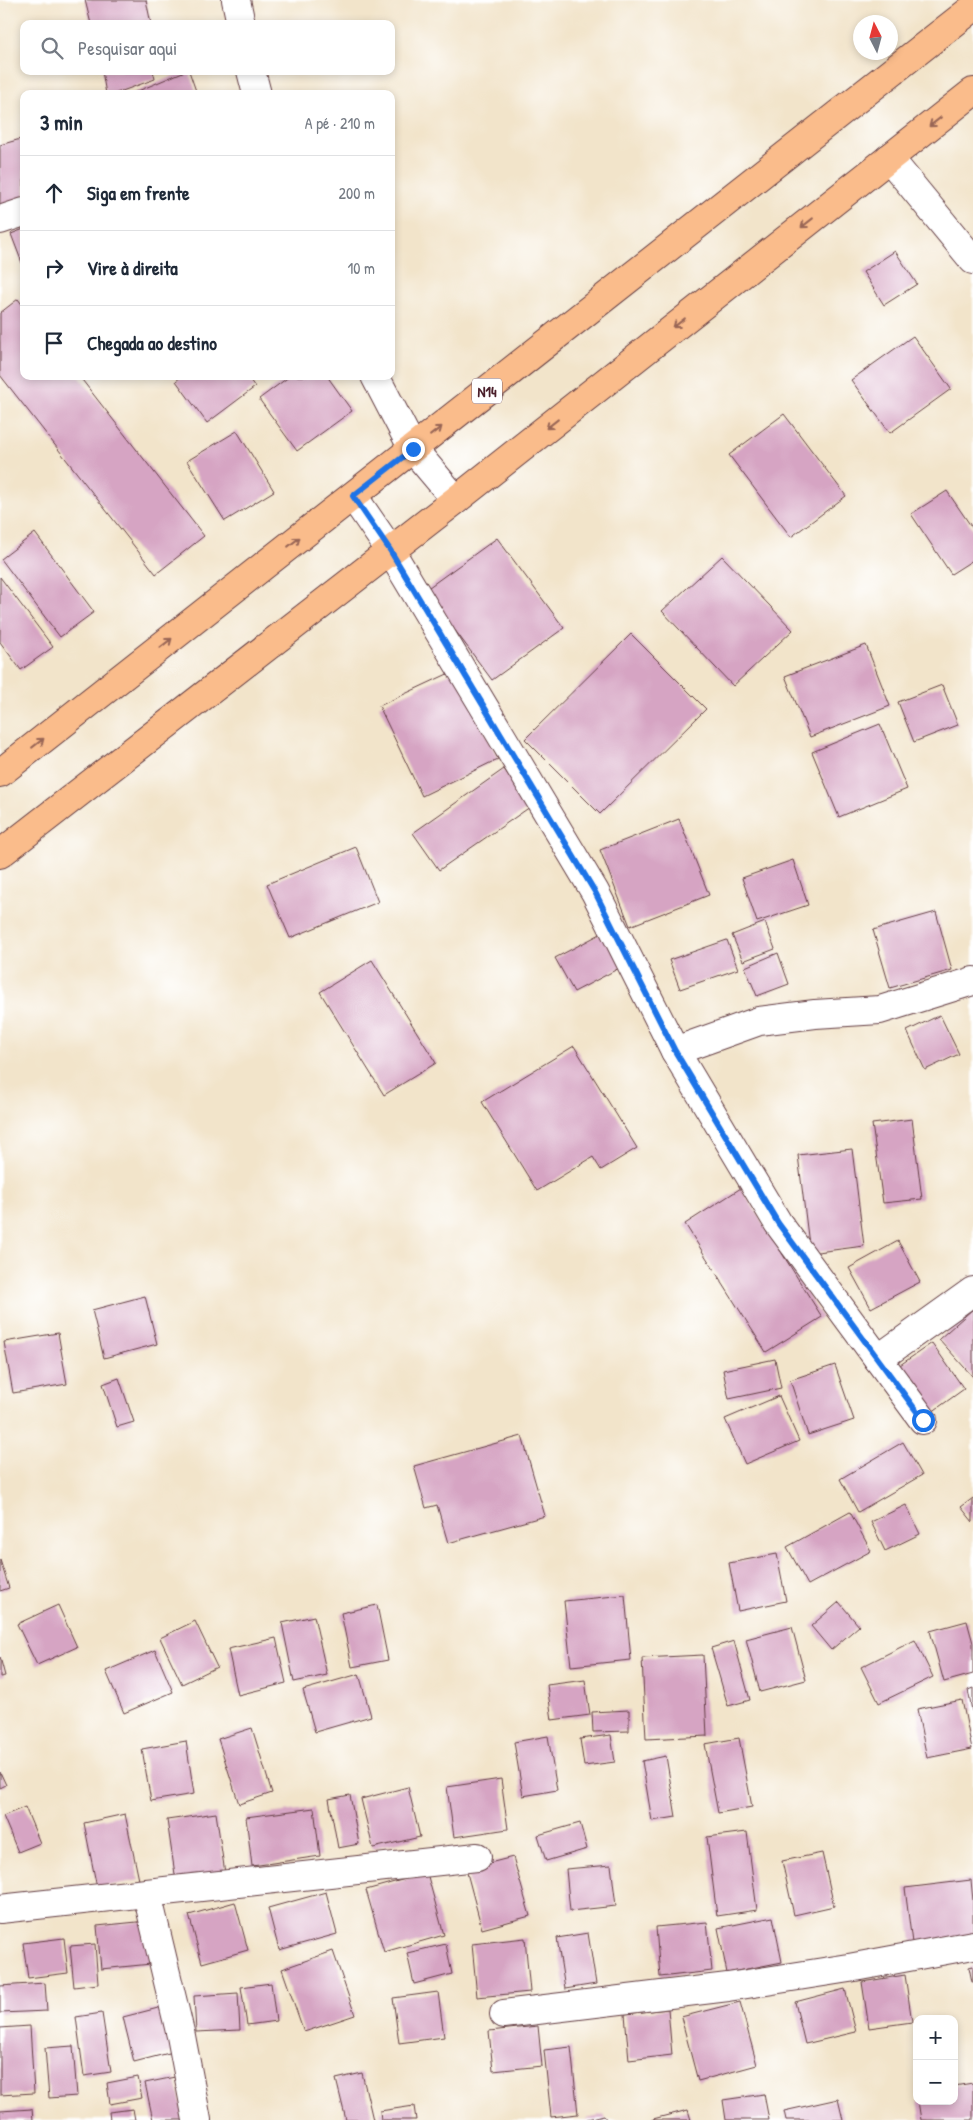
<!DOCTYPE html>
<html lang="pt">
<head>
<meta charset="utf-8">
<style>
	body { margin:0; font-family:"Patrick Hand",sans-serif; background:#f6f6f7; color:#1f2937 }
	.controls { position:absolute; right:15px; bottom:15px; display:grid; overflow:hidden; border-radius:10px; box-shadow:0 2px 8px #0003 }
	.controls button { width:45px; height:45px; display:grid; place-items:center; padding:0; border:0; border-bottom:1px solid #e0e1e3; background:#fff; color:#1f2937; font:25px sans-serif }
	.compass { position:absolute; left:853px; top:15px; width:45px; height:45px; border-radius:50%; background:#fff; box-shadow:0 2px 8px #0003; rotate:354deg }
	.stop { position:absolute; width:15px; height:15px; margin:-11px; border:4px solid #1a73e8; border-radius:50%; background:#fff }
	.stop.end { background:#1a73e8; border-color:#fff; box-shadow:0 1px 5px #0008 }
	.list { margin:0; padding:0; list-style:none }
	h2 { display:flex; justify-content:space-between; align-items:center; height:65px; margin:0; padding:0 20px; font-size:21px }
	h2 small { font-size:16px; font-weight:400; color:#747a83 }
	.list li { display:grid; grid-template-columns:32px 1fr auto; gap:15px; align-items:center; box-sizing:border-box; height:75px; padding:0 20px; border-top:1px solid #e0e1e3 }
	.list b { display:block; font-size:19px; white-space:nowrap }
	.list em { font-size:16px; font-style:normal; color:#747a83 }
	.icon { flex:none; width:28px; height:28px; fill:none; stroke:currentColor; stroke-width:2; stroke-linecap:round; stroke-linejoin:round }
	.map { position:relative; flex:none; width:973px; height:2120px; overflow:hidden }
	.search { position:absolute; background:#fff; box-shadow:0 2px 8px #0003; left:20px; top:20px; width:375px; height:55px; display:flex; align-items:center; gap:12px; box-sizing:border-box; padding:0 18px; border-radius:10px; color:#747a83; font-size:19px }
	.panel { position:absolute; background:#fff; box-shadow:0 2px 8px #0003; left:20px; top:90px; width:375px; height:290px; border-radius:10px }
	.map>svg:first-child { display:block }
</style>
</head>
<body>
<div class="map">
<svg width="973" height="2120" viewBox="0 0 973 2120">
	<rect width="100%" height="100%" fill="#fff"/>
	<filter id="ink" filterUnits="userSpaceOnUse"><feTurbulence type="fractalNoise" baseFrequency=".02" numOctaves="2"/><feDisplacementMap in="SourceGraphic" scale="10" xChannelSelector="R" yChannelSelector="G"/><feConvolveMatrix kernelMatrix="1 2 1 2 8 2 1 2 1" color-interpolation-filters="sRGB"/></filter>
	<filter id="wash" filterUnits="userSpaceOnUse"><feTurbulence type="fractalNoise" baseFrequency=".0096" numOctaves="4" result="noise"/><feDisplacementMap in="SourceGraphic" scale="20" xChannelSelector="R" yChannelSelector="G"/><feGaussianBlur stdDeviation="1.12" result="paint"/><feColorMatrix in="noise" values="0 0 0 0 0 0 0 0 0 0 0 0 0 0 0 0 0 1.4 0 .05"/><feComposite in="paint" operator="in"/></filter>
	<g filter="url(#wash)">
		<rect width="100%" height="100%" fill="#f2e4ca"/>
		<g id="blocks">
			<g fill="#d6a4c3">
				<polygon points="85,0 146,0 151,24 91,24"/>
				<polygon points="102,71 153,71 155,79 114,94 106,94"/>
				<polygon points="185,71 189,71 197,94 131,94"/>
				<polygon points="24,138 24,204 0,211 0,145"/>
				<polygon points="24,229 24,268 11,234"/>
				<polygon points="895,251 917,284 884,305 863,272"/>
				<polygon points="18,299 24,307 24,376 79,376 204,536 156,574 0,375 0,313"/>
				<polygon points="913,336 951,389 890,433 851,380"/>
				<polygon points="182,376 247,376 255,387 207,423 176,381"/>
				<polygon points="290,376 327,376 352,411 297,451 259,399"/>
				<polygon points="784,414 846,496 791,537 729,455"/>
				<polygon points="237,431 274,491 225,521 187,461"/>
				<polygon points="947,491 973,529 973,560 951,574 911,514"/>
				<polygon points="35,533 94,612 60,637 1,559"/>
				<polygon points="497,538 564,628 492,680 425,590"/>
				<polygon points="722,556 793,630 733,686 662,611"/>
				<polygon points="0,577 53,647 21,670 0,642"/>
				<polygon points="631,634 706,709 600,814 525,739"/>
				<polygon points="866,645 890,706 810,737 785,676"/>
				<polygon points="456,670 498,759 422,796 379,706"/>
				<polygon points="942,685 958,725 914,742 898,702"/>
				<polygon points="880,724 907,789 839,817 812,752"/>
				<polygon points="504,769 530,807 439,870 413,833"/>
				<polygon points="679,819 709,895 630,926 600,850"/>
				<polygon points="356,847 378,902 290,938 267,884"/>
				<polygon points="793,860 808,905 757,922 742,878"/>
				<polygon points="936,912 952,970 890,988 873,930"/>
				<polygon points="765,922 775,949 743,961 732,935"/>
				<polygon points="606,931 625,965 574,992 555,958"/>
				<polygon points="727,940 738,969 680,989 669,960"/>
				<polygon points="778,953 789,984 757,996 745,967"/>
				<polygon points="372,960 436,1063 384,1095 320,992"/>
				<polygon points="940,1015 959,1054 925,1070 907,1031"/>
				<polygon points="574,1046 637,1148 601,1170 593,1157 537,1191 482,1102"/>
				<polygon points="912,1119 922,1199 883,1203 872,1124"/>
				<polygon points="852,1149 864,1246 810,1253 798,1155"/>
				<polygon points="741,1188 822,1317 766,1352 685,1224"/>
				<polygon points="898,1241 920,1282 871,1308 849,1268"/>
				<polygon points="145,1296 157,1344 104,1358 92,1310"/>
				<polygon points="973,1309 973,1377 939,1339"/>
				<polygon points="58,1333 67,1384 13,1393 4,1342"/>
				<polygon points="932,1343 964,1389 932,1412 900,1365"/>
				<polygon points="775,1359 781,1388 729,1399 723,1370"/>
				<polygon points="835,1365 854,1420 808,1435 790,1380"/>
				<polygon points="119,1378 134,1422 117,1427 103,1384"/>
				<polygon points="779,1396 799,1441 745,1464 725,1419"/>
				<polygon points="522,1436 545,1516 448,1543 437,1505 426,1508 414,1466"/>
				<polygon points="903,1442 922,1475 858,1512 840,1479"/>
				<polygon points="973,1498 973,1522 961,1507"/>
				<polygon points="906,1505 920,1534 885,1551 871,1522"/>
				<polygon points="850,1512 871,1551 808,1585 787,1547"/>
				<polygon points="777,1554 786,1601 738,1611 729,1563"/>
				<polygon points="0,1560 9,1588 0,1591"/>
				<polygon points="625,1595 631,1660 571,1666 564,1601"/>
				<polygon points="839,1602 859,1626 831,1650 811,1626"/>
				<polygon points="58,1605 77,1647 37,1665 17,1624"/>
				<polygon points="377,1605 388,1660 352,1667 341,1613"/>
				<polygon points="314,1616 327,1675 294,1682 282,1623"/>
				<polygon points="195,1621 217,1667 182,1684 160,1638"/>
				<polygon points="967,1621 973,1643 973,1674 944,1682 930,1631"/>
				<polygon points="792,1627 806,1680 760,1692 746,1639"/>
				<polygon points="276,1638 286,1683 238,1695 228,1649"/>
				<polygon points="915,1640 933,1677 879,1703 861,1667"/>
				<polygon points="734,1641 750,1700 728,1706 711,1648"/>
				<polygon points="155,1650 173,1692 124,1713 106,1671"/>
				<polygon points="703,1655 707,1736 646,1739 642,1658"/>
				<polygon points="0,1657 5,1676 0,1677"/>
				<polygon points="359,1674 371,1716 315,1732 303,1690"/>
				<polygon points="585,1680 590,1715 552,1720 547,1685"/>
				<polygon points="973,1688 973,1711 972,1711 968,1690"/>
				<polygon points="962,1700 972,1749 927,1758 917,1709"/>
				<polygon points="629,1710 629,1731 593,1732 592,1712"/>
				<polygon points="252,1728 272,1793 239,1804 218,1739"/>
				<polygon points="611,1735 615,1762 584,1766 580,1739"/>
				<polygon points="548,1736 557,1790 523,1796 514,1742"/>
				<polygon points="739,1738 752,1807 718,1813 705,1744"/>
				<polygon points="186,1741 194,1794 151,1801 142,1749"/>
				<polygon points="666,1756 676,1817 652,1821 642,1761"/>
				<polygon points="0,1772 6,1785 0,1788"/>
				<polygon points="501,1779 508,1829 454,1837 447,1787"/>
				<polygon points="408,1787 420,1837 373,1848 361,1799"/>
				<polygon points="350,1795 359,1844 338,1848 329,1799"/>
				<polygon points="25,1807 40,1843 18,1852 3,1816"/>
				<polygon points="314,1808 320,1856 252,1866 246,1817"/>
				<polygon points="216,1813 225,1873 176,1881 167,1820"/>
				<polygon points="125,1814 139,1880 97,1888 84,1823"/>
				<polygon points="580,1823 587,1849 546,1861 538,1835"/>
				<polygon points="747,1832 757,1910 717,1916 707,1837"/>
				<polygon points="822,1853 834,1906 794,1915 782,1861"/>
				<polygon points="513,1857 530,1916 482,1929 466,1869"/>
				<polygon points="611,1865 616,1906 570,1911 566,1869"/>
				<polygon points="427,1873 444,1935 384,1952 366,1890"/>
				<polygon points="971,1880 973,1901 973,1935 912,1943 905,1888"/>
				<polygon points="326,1892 337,1934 279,1950 268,1908"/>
				<polygon points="235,1902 248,1950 202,1963 189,1915"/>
				<polygon points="773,1917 782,1962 727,1973 718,1928"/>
				<polygon points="147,1921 151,1964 101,1969 97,1926"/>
				<polygon points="707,1922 712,1971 660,1977 656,1927"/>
				<polygon points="588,1933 596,1984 565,1989 557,1938"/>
				<polygon points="64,1938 68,1973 28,1978 23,1943"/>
				<polygon points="525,1938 530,1992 477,1997 472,1944"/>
				<polygon points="95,1944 98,1984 74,1987 70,1946"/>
				<polygon points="446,1944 452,1974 414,1984 407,1953"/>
				<polygon points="333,1951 355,2015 304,2032 282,1969"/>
				<polygon points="973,1966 973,1982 972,1982 969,1967"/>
				<polygon points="905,1975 912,2022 869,2028 862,1982"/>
				<polygon points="45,1983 47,2011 0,2013 0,1986"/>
				<polygon points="271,1983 276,2021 247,2025 241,1987"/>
				<polygon points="845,1989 856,2032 805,2044 795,2002"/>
				<polygon points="438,1992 444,2037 399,2043 393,1998"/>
				<polygon points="238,1993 240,2030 196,2032 194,1996"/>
				<polygon points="740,2002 757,2065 698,2081 681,2017"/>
				<polygon points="162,2007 173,2052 134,2062 123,2017"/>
				<polygon points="668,2009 672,2055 629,2060 625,2014"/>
				<polygon points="102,2013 111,2072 84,2076 76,2017"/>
				<polygon points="30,2026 34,2093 0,2095 0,2028"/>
				<polygon points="538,2026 542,2066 493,2071 489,2031"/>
				<polygon points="73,2046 77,2096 49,2098 45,2048"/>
				<polygon points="571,2047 578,2114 551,2117 544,2050"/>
				<polygon points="362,2073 373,2120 346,2120 336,2079"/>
				<polygon points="138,2077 142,2098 110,2104 107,2083"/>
				<polygon points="175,2077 185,2120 153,2120 145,2083"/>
				<polygon points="973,2083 973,2120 921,2120 918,2101 954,2101 954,2086"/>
				<polygon points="764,2094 769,2120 726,2120 723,2100"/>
				<polygon points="838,2099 843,2120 786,2120 784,2111"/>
				<polygon points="414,2106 416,2120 381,2120 380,2111"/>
				<polygon points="32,2109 33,2120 0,2120 0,2111"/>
				<polygon points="133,2109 135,2120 110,2120 109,2112"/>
				<polygon points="688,2110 691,2120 653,2120 653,2119"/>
				<polygon points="604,2115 606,2120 587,2120 587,2119"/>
			</g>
		</g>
	</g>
	<g filter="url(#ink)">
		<use href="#blocks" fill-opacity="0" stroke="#633d43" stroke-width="1"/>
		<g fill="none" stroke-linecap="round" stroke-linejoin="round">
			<defs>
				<g id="street">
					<polyline points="236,0 241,24"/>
					<polyline points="251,71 257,94"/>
					<polyline points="889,158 973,260"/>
					<polyline points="0,220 24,212"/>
					<polyline points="375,376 413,449 456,500"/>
					<polyline points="353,496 390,550 595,892 675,1051 778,1223 923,1420"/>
					<polyline points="675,1051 759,1021 815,1014 880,1010 973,981"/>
					<polyline points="878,1359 973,1291"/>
					<polyline points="147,1894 181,2036 197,2120"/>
					<polyline points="0,1909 477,1857"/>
					<polyline points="504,2014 728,1987 849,1968 973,1945"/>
				</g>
				<g id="primary">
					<polyline points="0,773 973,8"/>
					<polyline points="0,854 456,500 973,92"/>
				</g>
			</defs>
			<use href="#street" stroke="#633d43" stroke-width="30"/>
			<use href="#primary" stroke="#633d43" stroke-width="30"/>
			<use href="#street" stroke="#fff" stroke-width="28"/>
			<use href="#primary" stroke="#fabc8b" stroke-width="28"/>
		</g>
		<defs><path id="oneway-shaft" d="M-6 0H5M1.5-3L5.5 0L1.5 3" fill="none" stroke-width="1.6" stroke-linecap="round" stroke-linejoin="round" transform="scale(1.25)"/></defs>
		<g stroke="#996656">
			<use href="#oneway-shaft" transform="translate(935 122) rotate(142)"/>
			<use href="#oneway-shaft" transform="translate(807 223) rotate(142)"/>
			<use href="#oneway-shaft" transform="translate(679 323) rotate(142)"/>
			<use href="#oneway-shaft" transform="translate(552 424) rotate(142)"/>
			<use href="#oneway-shaft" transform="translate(436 431) rotate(-38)"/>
			<use href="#oneway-shaft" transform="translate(294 542) rotate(-38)"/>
			<use href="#oneway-shaft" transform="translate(166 643) rotate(-38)"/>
			<use href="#oneway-shaft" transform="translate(38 743) rotate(-38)"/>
		</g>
	</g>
	<g fill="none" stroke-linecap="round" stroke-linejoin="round" filter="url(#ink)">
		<polyline stroke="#1a73e8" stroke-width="6" points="413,449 353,496 390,550 595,892 675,1051 778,1223 923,1420"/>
	</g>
	<g text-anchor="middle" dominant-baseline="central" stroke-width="4.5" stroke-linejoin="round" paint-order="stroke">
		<rect fill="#fff" stroke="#80626b" stroke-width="1" x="472" y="378.5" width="30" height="25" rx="4"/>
		<g font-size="15" font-weight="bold" fill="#4a1f2b">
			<text x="487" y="391">N14</text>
		</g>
	</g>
</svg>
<div class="controls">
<button>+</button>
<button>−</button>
</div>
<svg class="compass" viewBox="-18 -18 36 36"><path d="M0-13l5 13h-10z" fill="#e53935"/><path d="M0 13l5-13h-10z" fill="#747a83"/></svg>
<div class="stop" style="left:923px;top:1420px"></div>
<div class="stop end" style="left:413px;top:449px"></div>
<div class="search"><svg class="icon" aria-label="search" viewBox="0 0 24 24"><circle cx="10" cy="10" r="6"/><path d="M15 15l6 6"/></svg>Pesquisar aqui</div>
<section class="panel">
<h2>3 min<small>A pé · 210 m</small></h2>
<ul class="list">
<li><svg class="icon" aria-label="ahead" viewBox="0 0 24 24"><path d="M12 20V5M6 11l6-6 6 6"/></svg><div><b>Siga em frente</b></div><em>200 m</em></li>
<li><svg class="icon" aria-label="right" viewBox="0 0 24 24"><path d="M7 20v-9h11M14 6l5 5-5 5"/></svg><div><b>Vire à direita</b></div><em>10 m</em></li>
<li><svg class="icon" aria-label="arrive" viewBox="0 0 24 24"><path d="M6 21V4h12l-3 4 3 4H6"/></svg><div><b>Chegada ao destino</b></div></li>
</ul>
</section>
</div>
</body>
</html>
